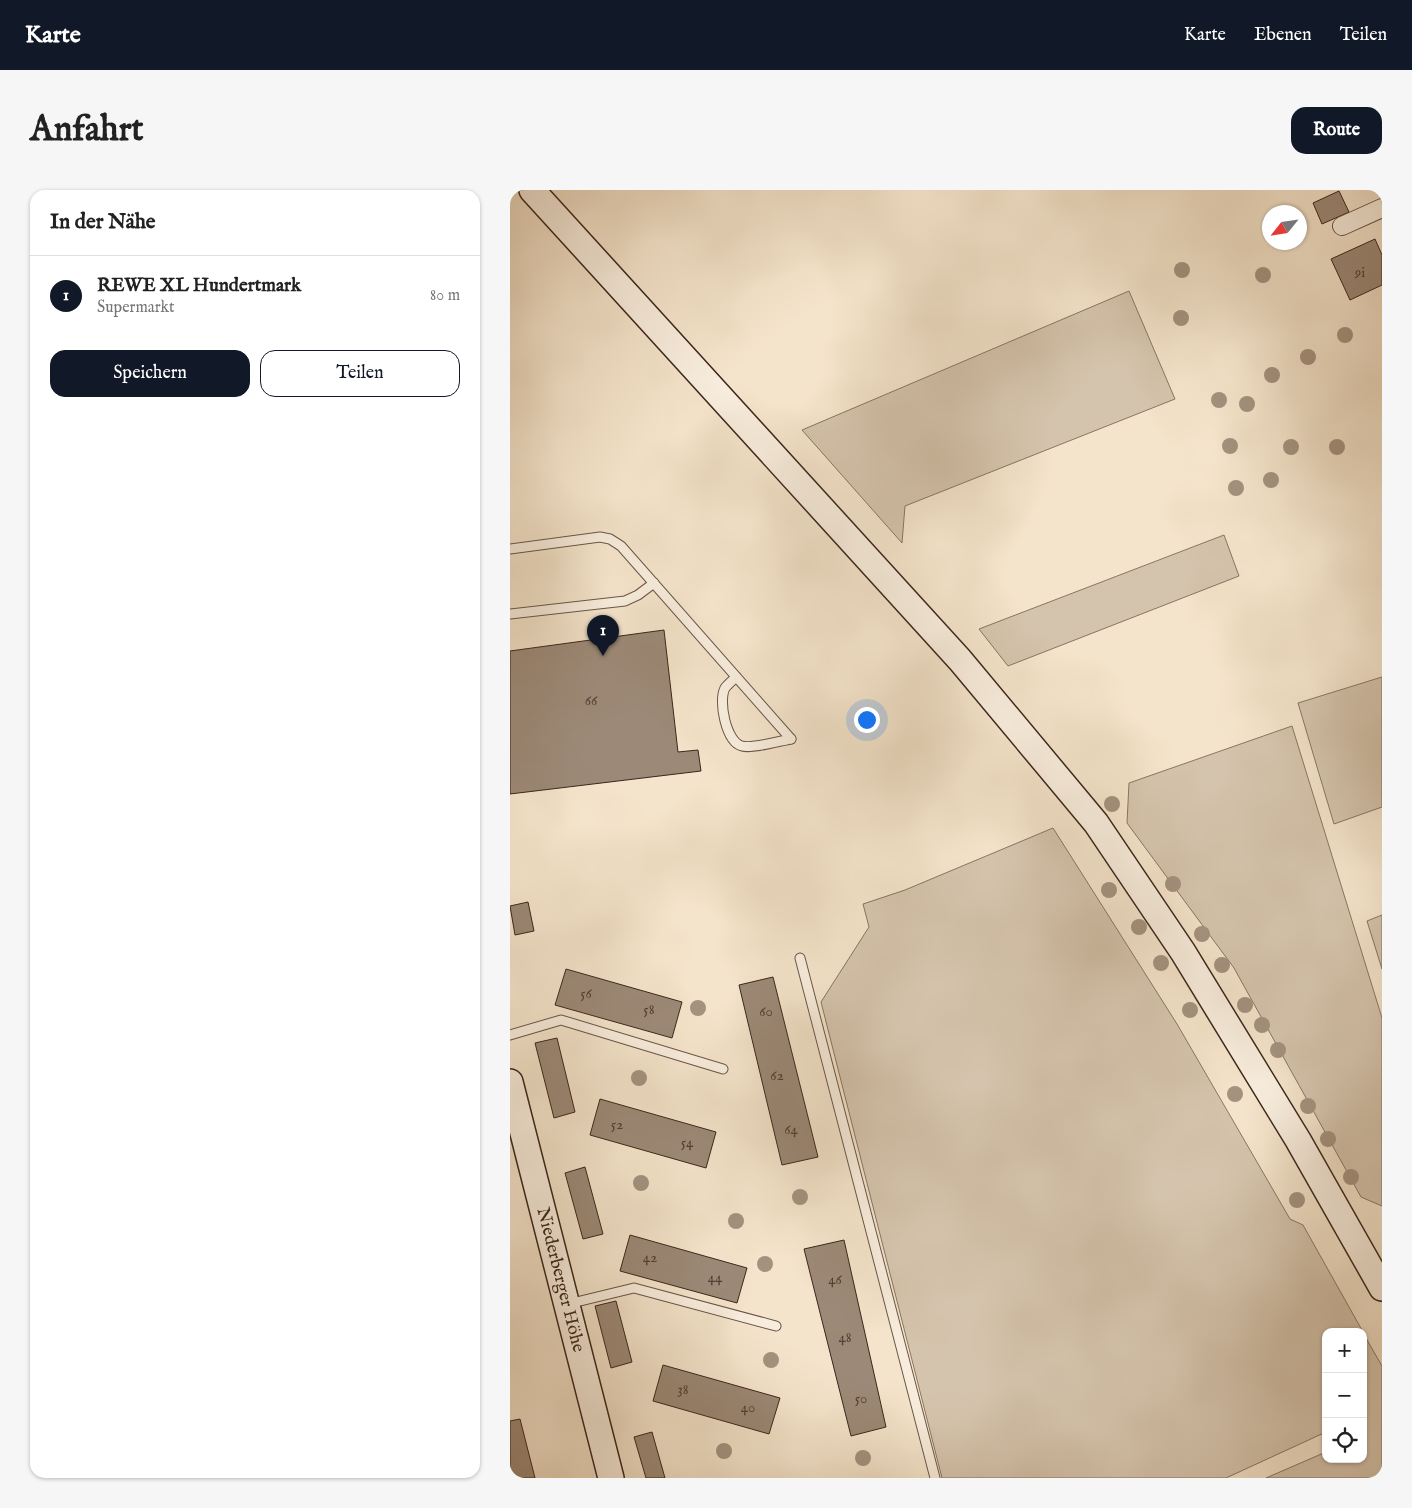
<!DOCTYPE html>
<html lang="de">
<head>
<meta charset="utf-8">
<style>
	body { margin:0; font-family:"IM FELL English",serif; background:#f6f6f6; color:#222 }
	.controls { position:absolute; right:15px; bottom:15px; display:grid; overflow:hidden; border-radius:10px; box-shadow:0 1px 4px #0004 }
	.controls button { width:45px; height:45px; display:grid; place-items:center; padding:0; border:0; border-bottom:1px solid #e0e0e0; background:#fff; color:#222; font:25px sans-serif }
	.compass { position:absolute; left:752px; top:15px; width:45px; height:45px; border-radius:50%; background:#fff; box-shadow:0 1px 4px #0004; rotate:240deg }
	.you { position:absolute; left:356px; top:529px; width:18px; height:18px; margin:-12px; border:4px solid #fff; border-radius:50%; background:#1a73e8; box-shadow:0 0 0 8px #1a73e833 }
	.badge { display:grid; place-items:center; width:32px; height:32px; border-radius:50%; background:#111827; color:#fff; font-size:16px; font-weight:700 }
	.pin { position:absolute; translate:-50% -41px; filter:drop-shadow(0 1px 2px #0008) }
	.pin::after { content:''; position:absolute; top:26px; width:18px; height:15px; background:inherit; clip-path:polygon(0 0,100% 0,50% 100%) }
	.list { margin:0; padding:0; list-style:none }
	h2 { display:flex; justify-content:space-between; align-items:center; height:65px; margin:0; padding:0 20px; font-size:21px }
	h2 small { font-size:16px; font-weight:400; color:#767676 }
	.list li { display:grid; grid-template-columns:32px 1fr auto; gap:15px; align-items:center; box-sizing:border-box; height:80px; padding:0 20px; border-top:1px solid #e0e0e0 }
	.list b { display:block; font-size:19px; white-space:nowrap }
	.list p { margin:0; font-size:16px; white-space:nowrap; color:#767676 }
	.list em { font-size:16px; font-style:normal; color:#767676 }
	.actions { display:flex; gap:10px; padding:15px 20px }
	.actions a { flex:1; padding:11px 0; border:1px solid #111827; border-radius:15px; text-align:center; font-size:18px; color:#111827 }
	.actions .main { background:#111827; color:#fff }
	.icon { flex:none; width:28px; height:28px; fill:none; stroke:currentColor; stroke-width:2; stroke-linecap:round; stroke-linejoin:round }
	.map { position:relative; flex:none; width:872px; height:1288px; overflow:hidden; border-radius:15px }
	header { display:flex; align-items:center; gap:30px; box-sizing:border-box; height:70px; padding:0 25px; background:#111827; color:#fff }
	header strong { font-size:24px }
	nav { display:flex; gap:28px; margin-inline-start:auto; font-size:18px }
	.intro { display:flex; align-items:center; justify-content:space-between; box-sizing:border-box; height:120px; padding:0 30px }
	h1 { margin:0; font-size:35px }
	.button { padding:12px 22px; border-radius:15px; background:#111827; color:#fff; font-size:18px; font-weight:700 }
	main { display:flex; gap:30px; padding:0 30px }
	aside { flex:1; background:#fff; border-radius:15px; box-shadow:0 1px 4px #0004 }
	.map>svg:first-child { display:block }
</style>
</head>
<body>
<header>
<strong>Karte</strong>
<nav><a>Karte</a><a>Ebenen</a><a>Teilen</a></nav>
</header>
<div class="intro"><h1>Anfahrt</h1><a class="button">Route</a></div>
<main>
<aside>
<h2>In der Nähe<small></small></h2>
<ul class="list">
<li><span class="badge">1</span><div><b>REWE XL Hundertmark</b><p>Supermarkt</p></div><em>80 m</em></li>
</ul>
<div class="actions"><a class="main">Speichern</a><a>Teilen</a></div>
</aside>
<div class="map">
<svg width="872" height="1288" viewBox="0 0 872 1288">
	<rect width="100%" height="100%" fill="#f4e4cb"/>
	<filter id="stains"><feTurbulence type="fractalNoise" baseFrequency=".004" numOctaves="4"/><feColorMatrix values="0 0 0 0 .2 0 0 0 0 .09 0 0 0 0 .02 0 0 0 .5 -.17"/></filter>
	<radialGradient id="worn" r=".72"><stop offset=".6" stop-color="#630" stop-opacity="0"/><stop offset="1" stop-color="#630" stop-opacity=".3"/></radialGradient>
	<g fill="#d5c4ad" stroke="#887564">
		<polygon points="619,101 665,209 395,316 392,353 292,240"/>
		<polygon points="714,345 729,386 498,476 469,439"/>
		<polygon points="872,487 872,617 824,634 788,513"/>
		<polygon points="782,536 872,828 872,1016 851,1007 724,778 617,633 619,593"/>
		<polygon points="543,638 667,834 780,1029 793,1035 853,1142 816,1142 816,1242 716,1288 432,1288 311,812 359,737 353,714 395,700"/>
		<polygon points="872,725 872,779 857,731"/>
		<polygon points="853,1143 872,1176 872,1288 756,1288 816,1262 816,1269 853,1269"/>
	</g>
	<g fill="#9c8977" stroke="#3c261c">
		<polygon points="829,1 839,22 812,34 803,13"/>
		<polygon points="865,49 872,65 872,95 840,110 821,69"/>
		<polygon points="154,440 168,562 188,560 191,581 0,604 0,461"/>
		<polygon points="18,712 24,741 5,745 0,716"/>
		<polygon points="56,779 172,812 162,848 45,815"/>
		<polygon points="263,787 308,967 272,975 229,795"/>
		<polygon points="47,848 65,922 44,928 25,853"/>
		<polygon points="90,909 206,942 196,978 80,945"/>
		<polygon points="75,977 93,1044 73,1049 55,983"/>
		<polygon points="120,1045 237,1078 227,1113 110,1081"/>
		<polygon points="334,1050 376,1237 341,1246 294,1059"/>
		<polygon points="106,1111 122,1172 101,1178 85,1116"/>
		<polygon points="153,1175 270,1208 259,1244 143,1211"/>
		<polygon points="10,1229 25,1288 0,1288 0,1231"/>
		<polygon points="142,1242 155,1288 136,1288 124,1247"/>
	</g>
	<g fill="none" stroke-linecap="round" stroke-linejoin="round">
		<defs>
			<g id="lane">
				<polyline points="0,359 90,347 100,349 111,356 281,549"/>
				<polyline points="0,424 115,411 128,405 144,393"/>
				<path d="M226,487C223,490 218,494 215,498C208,511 216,552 232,556C242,559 270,551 281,549"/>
				<polyline points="290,768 425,1288"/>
				<polyline points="0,845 51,830 213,879"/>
				<polyline points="58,1114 124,1098 266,1136"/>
			</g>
			<polyline id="street" points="832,36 872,18"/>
			<g id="secondary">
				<polyline points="22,0 450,470 586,633 673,762 788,950 872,1098"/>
				<path id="s1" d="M0,892L101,1288"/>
			</g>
		</defs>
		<use href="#lane" stroke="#6a5648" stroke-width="11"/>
		<use href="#street" stroke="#6a5648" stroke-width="20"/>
		<use href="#secondary" stroke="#3c261c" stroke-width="28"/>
		<use href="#lane" stroke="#f8eddd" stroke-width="9"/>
		<use href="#street" stroke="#f8eddd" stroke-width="18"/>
		<use href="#secondary" stroke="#f8eddd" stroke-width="25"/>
	</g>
	<g fill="#a4927f">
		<circle cx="672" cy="80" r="8"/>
		<circle cx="753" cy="85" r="8"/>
		<circle cx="671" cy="128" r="8"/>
		<circle cx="835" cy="145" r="8"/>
		<circle cx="798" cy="167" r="8"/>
		<circle cx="762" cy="185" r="8"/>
		<circle cx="709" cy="210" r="8"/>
		<circle cx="737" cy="214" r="8"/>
		<circle cx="720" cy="256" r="8"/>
		<circle cx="781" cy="257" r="8"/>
		<circle cx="827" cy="257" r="8"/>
		<circle cx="761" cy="290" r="8"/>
		<circle cx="726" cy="298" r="8"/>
		<circle cx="602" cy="614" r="8"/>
		<circle cx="663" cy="694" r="8"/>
		<circle cx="599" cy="700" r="8"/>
		<circle cx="629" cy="737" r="8"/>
		<circle cx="692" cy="744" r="8"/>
		<circle cx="651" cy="773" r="8"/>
		<circle cx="712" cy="775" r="8"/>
		<circle cx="735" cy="815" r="8"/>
		<circle cx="188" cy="818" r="8"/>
		<circle cx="680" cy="820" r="8"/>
		<circle cx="752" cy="835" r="8"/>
		<circle cx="768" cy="860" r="8"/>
		<circle cx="129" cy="888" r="8"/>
		<circle cx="725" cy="904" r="8"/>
		<circle cx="798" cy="916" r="8"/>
		<circle cx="818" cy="949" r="8"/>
		<circle cx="841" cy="987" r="8"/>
		<circle cx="131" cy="993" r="8"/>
		<circle cx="290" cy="1007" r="8"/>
		<circle cx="787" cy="1010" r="8"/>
		<circle cx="226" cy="1031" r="8"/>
		<circle cx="255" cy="1074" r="8"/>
		<circle cx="261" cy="1170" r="8"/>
		<circle cx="214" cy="1261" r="8"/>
		<circle cx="353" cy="1268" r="8"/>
	</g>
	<g text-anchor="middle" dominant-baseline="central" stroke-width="5" stroke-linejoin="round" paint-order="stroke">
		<g font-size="15" fill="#543f33">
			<text x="850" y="82">9i</text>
			<text x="81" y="510">66</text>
			<text x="76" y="803">56</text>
			<text x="139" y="819">58</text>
			<text x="256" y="821">60</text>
			<text x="267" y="885">62</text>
			<text x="107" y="934">52</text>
			<text x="281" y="939">64</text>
			<text x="177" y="952">54</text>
			<text x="140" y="1067">42</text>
			<text x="205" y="1087">44</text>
			<text x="325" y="1089">46</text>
			<text x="335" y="1147">48</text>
			<text x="173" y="1199">38</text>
			<text x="351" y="1208">50</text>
			<text x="238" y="1217">40</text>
		</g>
		<g font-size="18" fill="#3c261c" stroke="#f8eddd">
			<text stroke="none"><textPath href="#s1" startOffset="204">Niederberger Höhe</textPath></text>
		</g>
	</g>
	<rect width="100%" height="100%" filter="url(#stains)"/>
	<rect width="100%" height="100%" fill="url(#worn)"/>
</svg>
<div class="controls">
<button>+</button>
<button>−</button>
<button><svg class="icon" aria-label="locate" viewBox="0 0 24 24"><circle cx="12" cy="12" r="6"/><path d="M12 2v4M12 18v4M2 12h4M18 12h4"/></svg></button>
</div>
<svg class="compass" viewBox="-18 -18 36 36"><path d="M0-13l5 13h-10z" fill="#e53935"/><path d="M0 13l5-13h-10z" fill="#767676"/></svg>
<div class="you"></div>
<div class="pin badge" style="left:93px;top:466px">1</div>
</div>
</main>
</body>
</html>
